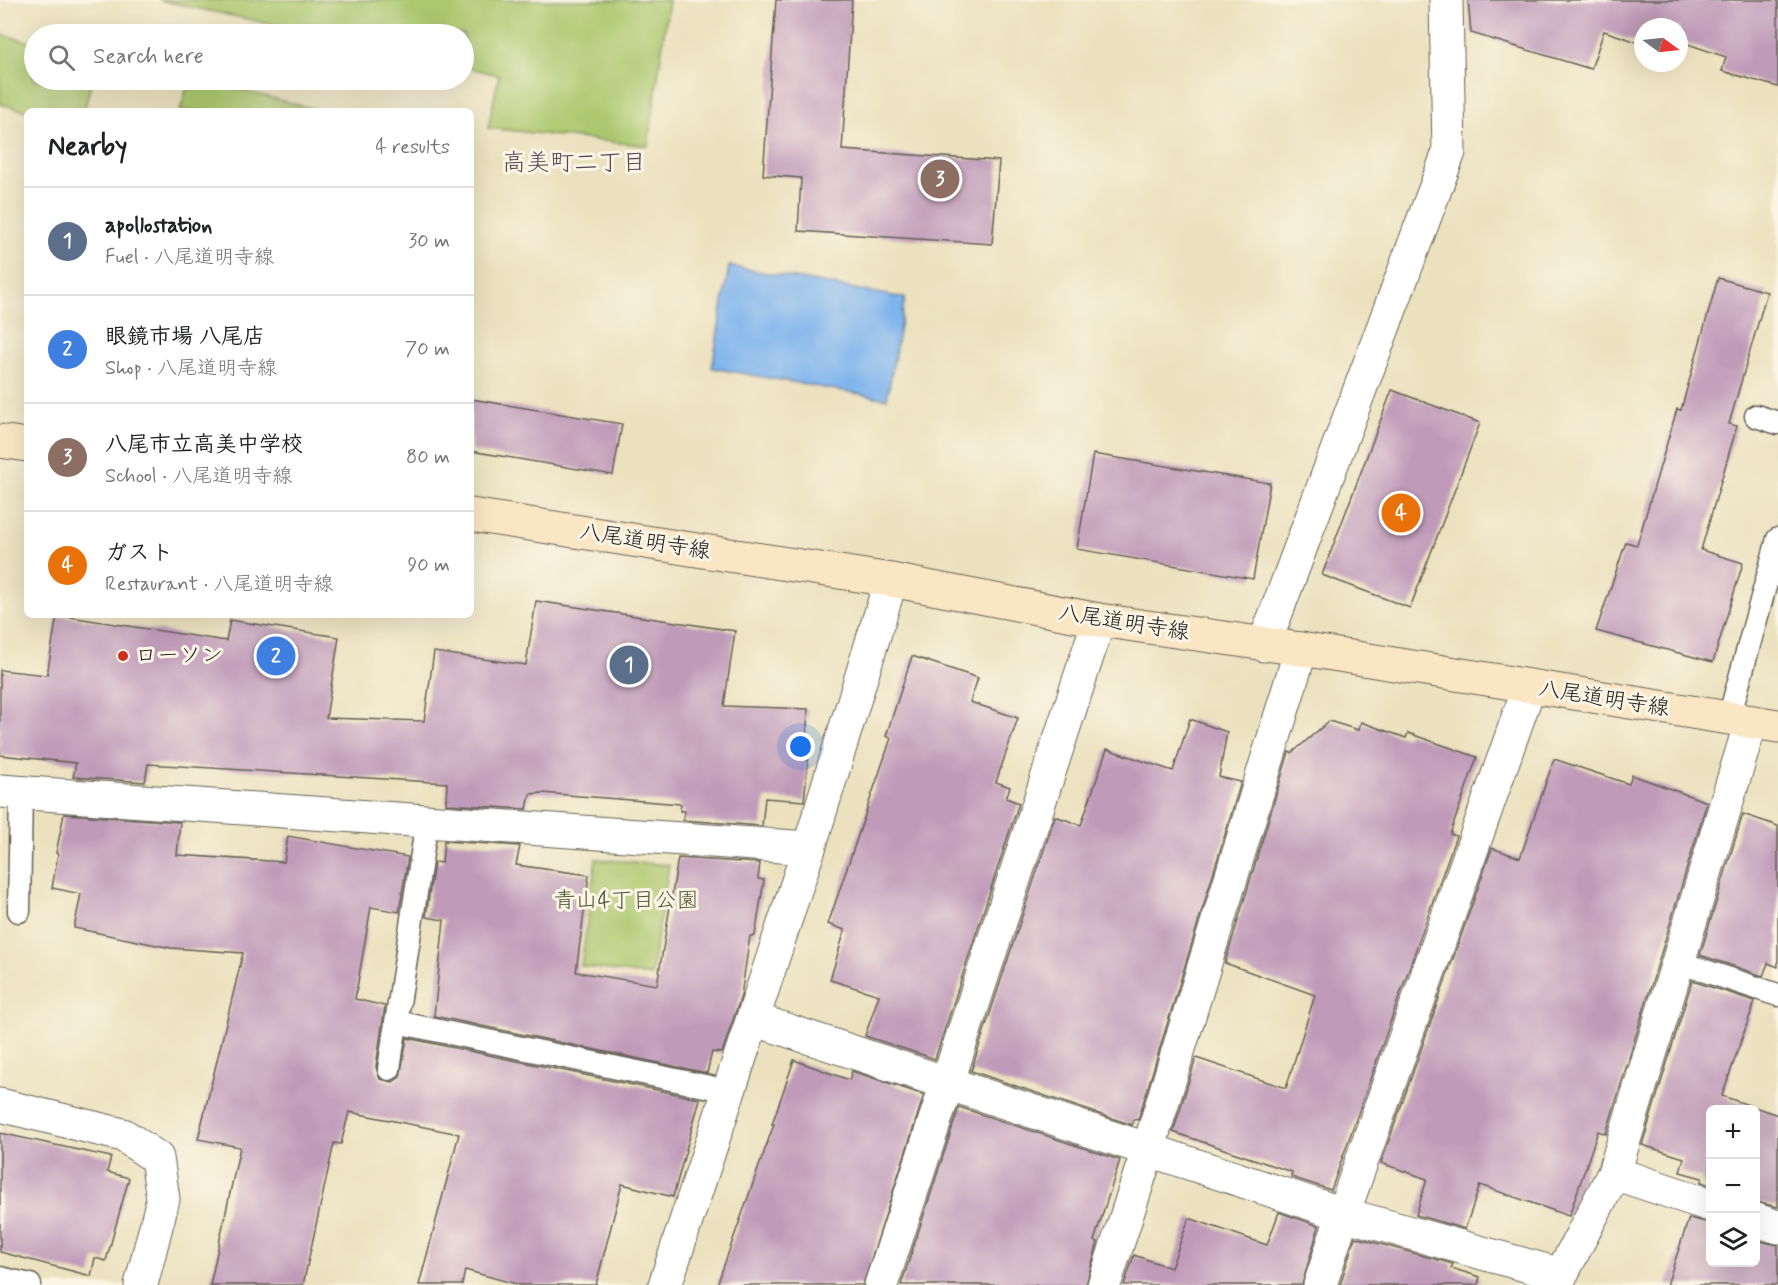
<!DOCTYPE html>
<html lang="en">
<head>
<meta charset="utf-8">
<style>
	body { margin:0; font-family:Mynerve,"Klee One",sans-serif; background:#f2f2f2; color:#202124 }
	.controls { position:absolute; right:18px; bottom:18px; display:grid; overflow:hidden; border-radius:9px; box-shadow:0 6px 24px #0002 }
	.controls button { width:54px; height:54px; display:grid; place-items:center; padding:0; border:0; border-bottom:2px solid #e0e0e0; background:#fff; color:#202124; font:30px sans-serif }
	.compass { position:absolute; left:1634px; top:18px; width:54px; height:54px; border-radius:50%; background:#fff; box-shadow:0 6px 24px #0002; rotate:105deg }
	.you { position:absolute; left:801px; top:747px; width:21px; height:21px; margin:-15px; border:4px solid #fff; border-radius:50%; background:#1a73e8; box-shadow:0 0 0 9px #1a73e833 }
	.badge { display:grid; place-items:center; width:39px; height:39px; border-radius:50%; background:#d93025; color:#fff; font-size:20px; font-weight:700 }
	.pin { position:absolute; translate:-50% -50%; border:3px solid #fff; box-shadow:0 2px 6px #0006 }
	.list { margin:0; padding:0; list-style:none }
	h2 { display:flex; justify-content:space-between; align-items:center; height:78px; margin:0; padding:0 24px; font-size:26px }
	h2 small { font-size:20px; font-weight:400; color:#757577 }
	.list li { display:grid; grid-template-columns:39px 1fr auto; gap:18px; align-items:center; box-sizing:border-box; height:108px; padding:0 24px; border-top:2px solid #e0e0e0 }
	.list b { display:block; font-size:22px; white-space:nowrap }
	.list p { margin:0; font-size:20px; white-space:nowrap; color:#757577 }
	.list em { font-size:20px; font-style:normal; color:#757577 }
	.icon { flex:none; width:33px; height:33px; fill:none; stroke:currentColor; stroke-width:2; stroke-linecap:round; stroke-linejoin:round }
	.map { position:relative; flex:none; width:1778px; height:1285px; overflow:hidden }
	.search { position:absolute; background:#fff; box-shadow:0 6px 24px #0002; left:24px; top:24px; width:450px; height:66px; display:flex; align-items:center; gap:15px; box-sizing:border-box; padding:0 21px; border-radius:33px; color:#757577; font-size:22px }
	.panel { position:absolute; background:#fff; box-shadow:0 6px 24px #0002; left:24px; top:108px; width:450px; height:510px; border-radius:9px }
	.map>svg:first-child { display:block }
</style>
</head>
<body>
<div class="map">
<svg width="1778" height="1285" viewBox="0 0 1778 1285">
	<rect width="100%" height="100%" fill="#fcf5e5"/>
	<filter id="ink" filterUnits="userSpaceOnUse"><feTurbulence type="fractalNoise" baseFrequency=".0167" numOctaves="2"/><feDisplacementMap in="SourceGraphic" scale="12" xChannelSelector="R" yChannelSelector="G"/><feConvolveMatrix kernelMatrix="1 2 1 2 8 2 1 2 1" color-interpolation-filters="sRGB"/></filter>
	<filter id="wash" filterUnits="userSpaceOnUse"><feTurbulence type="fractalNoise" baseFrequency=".008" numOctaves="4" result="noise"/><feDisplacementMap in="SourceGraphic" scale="24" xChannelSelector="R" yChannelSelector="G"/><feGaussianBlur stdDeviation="1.35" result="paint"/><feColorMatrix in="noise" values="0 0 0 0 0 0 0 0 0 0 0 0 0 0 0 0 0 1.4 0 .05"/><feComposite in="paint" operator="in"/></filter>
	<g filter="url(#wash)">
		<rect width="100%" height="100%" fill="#ebe1be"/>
		<g fill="#acc86e" stroke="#647245" stroke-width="1.5">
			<polygon points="159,0 669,0 648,146 488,128 499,75 464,67 464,34 316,34"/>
			<polygon points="0,34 34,43 34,80 92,80 84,111 27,111 0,104"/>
			<polygon points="189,80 202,80 322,111 180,111"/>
			<polygon points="596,859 669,865 651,976 581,966"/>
		</g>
		<polygon fill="#7eb4ed" stroke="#4d6884" stroke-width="1.5" points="729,266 905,298 887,399 712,368"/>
		<g id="blocks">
			<g fill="#c09bb9">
				<polygon points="776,0 852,0 842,150 999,161 992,244 798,231 801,178 763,175"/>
				<polygon points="1468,0 1778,0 1778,87 1722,71 1726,57 1679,41 1679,27 1643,27 1643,44 1604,31 1591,69 1471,33"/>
				<polygon points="1718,278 1767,292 1729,424 1737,426 1701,550 1743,563 1713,662 1596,631 1626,542 1637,545 1677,409 1681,410"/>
				<polygon points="1392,390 1480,423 1410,608 1322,575"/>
				<polygon points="471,399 622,424 613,475 471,451"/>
				<polygon points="1093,454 1270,483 1253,579 1077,549"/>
				<polygon points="536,601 735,631 724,706 808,709 806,742 810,742 804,801 765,798 762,826 683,820 685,811 680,811 681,804 542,793 530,794 527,809 446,804 447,783 148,764 145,782 73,777 76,763 0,755 0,670 47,675 57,615 226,641 230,620 339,637 326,718 424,721 434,652 526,665"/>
				<polygon points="912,656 978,678 970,702 1018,718 996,782 1010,787 1006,798 1019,803 935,1059 865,1036 879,995 830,980 845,930 828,924 891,738 886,736"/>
				<polygon points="1190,719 1227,732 1219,777 1241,782 1138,1120 1134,1119 1132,1125 971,1071 1055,816 1081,825 1107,749 1173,771"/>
				<polygon points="1329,721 1358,730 1361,722 1406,738 1408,733 1477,757 1450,834 1456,836 1331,1190 1291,1177 1292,1172 1173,1132 1196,1058 1286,1088 1315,995 1225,963 1289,752 1292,753"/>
				<polygon points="1554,759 1629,784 1632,775 1707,802 1606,1134 1598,1131 1569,1216 1480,1185 1465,1229 1416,1215 1427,1179 1381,1163 1492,848 1520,858"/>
				<polygon points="64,814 180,822 177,855 284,862 288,836 408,857 399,912 371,907 355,999 385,1006 376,1067 380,1079 393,1082 400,1077 407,1038 700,1099 673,1197 622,1184 596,1285 520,1285 465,1270 462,1285 419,1285 459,1134 349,1112 341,1144 334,1143 303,1285 210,1285 240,1147 198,1139 243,953 171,948 74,928 81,894 52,888 58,854 56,853"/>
				<polygon points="1743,814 1778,826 1778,967 1768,963 1763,976 1700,955"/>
				<polygon points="444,841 520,846 516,865 589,875 576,972 657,985 678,858 760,863 758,879 764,880 755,936 750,936 741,996 722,1053 712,1052 707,1073 434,1016 444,920 426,917 434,862 442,863"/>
				<polygon points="1692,981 1755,1001 1722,1096 1778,1115 1778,1207 1755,1202 1755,1110 1710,1110 1710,1185 1701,1182 1702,1178 1680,1172 1684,1158 1642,1145"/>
				<polygon points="794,1060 849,1080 852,1071 924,1095 863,1285 717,1285 774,1124 772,1124"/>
				<polygon points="959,1107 1120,1160 1094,1241 1098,1242 1086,1285 901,1285"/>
				<polygon points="0,1133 111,1157 107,1172 129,1178 106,1261 95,1258 91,1276 0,1252"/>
				<polygon points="1279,1212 1319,1226 1302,1285 1124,1285 1134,1255 1171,1268 1189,1218 1267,1245"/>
				<polygon points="1689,1218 1710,1223 1710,1263 1755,1263 1755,1240 1778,1245 1778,1285 1667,1285"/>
				<polygon points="1355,1237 1453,1264 1451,1268 1480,1277 1478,1285 1340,1285"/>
			</g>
		</g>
	</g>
	<g filter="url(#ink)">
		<use href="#blocks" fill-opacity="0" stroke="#646155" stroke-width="1.5"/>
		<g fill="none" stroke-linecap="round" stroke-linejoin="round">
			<defs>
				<g id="lane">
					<polyline points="1756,416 1778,423"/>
					<polyline points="1729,718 1778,539"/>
					<polyline points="19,911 21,793"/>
					<polyline points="1678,962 1778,995"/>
					<polyline points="396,1022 729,1091"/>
					<polyline points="389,1069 427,821"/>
					<polyline points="0,1278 30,1285"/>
				</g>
				<g id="street">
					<polyline points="1264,645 1449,152 1446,0"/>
					<polyline points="0,791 809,848"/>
					<polyline points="753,1019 1343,1214 1561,1275 1614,1173 1751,722"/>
					<polyline points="0,1105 123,1135 157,1158 163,1199 141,1285"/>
					<polyline points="1614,1173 1710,1205"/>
					<polyline points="1756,1220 1778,1227"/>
					<polyline points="665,1285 809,848 891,580"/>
					<polyline points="881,1285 1099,620"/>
					<polyline points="1104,1285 1148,1150 1301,649"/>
					<polyline points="1320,1285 1343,1214 1529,687"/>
				</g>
				<g id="secondary">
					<polyline points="0,441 27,445"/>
					<polyline points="471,515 891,580 1099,620 1301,649 1778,726"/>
				</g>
			</defs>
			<use href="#lane" stroke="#646155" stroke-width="25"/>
			<use href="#street" stroke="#646155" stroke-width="35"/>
			<use href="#secondary" stroke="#646155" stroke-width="35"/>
			<use href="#lane" stroke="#fff" stroke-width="22"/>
			<use href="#street" stroke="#fff" stroke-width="33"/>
			<use href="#secondary" stroke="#fbe6c4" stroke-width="33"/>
		</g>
	</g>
	<circle fill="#c8321e" stroke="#fcf5e5" stroke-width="2" cx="123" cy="656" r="6"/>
	<g text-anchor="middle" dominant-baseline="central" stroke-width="6" stroke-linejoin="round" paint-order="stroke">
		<g font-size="22" fill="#1c1c1c" stroke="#fcf5e5">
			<text transform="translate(645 542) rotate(9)">八尾道明寺線</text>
			<text transform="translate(1124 623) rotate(9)">八尾道明寺線</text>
			<text transform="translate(1604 699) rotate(9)">八尾道明寺線</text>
		</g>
		<g font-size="22" fill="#1c1c1c" stroke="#fcf5e5" text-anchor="start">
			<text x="135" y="656">ローソン</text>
		</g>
		<g font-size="22" fill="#4e5839" stroke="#fcf5e5">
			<text x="626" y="901">青山4丁目公園</text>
		</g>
		<g font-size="24" fill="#554853" stroke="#fcf5e5">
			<text x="574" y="163">高美町二丁目</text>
		</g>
	</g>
</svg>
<div class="controls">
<button>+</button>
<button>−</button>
<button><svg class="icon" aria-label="layers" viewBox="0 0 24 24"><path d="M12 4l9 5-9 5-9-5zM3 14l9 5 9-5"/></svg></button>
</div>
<svg class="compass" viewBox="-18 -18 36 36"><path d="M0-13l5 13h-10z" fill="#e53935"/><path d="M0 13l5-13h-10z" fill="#757577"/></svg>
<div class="you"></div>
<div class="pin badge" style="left:629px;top:665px;background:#5c6f8a">1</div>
<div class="pin badge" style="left:276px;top:656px;background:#3f7fe0">2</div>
<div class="pin badge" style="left:940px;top:179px;background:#8d6e63">3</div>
<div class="pin badge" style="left:1401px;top:513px;background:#e8710a">4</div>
<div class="search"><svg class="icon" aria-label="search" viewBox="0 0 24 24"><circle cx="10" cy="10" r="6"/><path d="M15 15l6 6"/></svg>Search here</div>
<section class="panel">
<h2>Nearby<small>4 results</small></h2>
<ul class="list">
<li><span class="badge" style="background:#5c6f8a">1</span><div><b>apollostation</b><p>Fuel · 八尾道明寺線</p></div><em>30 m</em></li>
<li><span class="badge" style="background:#3f7fe0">2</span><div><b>眼鏡市場 八尾店</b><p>Shop · 八尾道明寺線</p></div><em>70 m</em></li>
<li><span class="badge" style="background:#8d6e63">3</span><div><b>八尾市立高美中学校</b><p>School · 八尾道明寺線</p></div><em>80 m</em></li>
<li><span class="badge" style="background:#e8710a">4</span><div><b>ガスト</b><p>Restaurant · 八尾道明寺線</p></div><em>90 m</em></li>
</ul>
</section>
</div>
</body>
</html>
